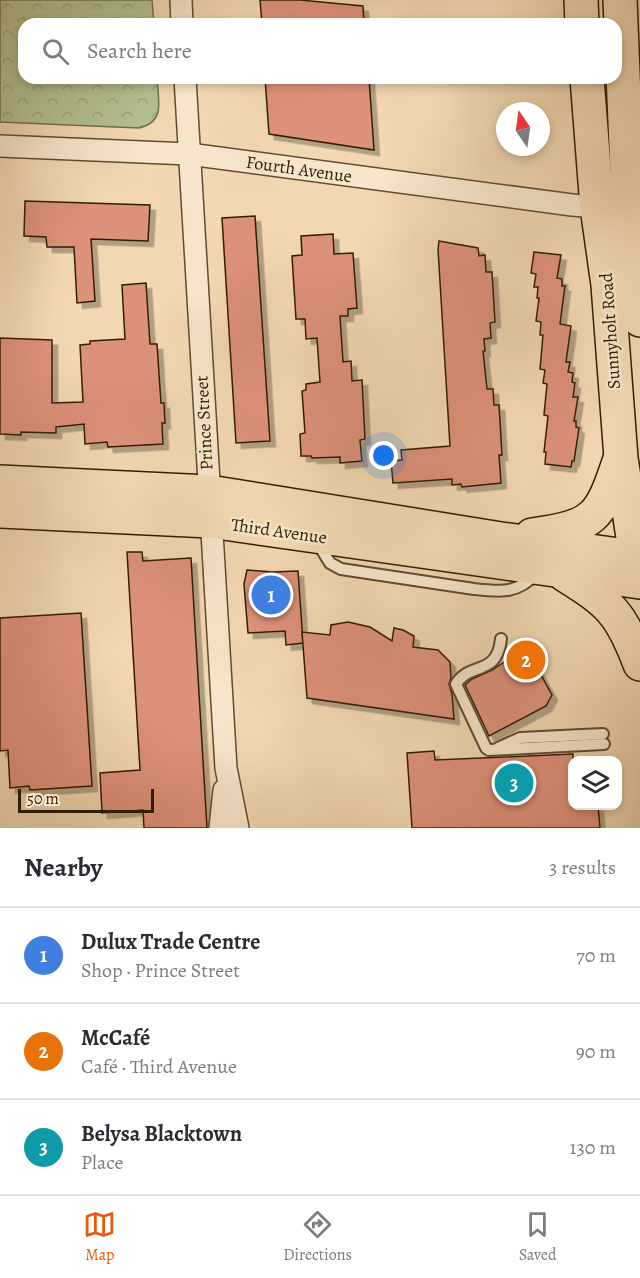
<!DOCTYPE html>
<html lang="en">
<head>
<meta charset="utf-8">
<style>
	body { margin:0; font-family:Alegreya,serif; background:#f7f7f7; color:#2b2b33 }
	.controls { position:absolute; right:18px; bottom:18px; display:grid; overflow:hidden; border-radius:12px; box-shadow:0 3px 9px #0003 }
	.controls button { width:54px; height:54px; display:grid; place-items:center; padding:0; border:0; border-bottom:2px solid #e1e1e2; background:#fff; color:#2b2b33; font:30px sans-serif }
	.compass { position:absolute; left:496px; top:102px; width:54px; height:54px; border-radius:50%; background:#fff; box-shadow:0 3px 9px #0003; rotate:347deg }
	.scale { position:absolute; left:18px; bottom:15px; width:136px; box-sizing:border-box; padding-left:6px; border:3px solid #301e04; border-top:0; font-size:16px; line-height:21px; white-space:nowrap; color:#301e04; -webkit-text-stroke:4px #f7e6cd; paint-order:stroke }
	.you { position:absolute; left:384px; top:456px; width:21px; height:21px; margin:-15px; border:4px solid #fff; border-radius:50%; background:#1a73e8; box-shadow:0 0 0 9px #1a73e833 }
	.badge { display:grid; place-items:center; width:39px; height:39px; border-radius:50%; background:#ea580c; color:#fff; font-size:20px; font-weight:700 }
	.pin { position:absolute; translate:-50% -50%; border:3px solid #fff; box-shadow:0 2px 6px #0006 }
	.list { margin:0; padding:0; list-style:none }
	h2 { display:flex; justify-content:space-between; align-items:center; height:78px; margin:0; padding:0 24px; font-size:26px }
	h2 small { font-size:20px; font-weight:400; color:#7c7c81 }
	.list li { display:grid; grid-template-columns:39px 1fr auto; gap:18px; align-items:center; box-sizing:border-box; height:96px; padding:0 24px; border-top:2px solid #e1e1e2 }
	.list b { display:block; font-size:22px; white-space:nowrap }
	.list p { margin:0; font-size:20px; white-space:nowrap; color:#7c7c81 }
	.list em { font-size:20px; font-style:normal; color:#7c7c81 }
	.icon { flex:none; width:33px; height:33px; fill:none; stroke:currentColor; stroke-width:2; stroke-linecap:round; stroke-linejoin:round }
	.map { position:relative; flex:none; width:640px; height:828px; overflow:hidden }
	.search { position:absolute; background:#fff; box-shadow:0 3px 9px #0003; left:18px; right:18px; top:18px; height:66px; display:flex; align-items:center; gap:15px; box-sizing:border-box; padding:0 21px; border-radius:18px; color:#7c7c81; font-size:22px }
	.sheet { height:366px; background:#fff }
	nav { display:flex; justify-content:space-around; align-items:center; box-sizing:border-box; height:84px; border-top:2px solid #e1e1e2; background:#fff; font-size:16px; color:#7c7c81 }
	nav a { display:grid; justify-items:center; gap:3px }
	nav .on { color:#ea580c }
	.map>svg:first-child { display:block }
</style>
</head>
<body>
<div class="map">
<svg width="640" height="828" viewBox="0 0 640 828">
	<defs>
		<pattern id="forest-crowns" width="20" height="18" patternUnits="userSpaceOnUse" patternTransform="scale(1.5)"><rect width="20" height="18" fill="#b4c091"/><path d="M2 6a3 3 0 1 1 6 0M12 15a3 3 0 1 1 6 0" fill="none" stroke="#9ba57b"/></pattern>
		<filter id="shadow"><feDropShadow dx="5.5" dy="5.5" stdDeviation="0" flood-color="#0004"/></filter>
	</defs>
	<rect width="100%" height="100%" fill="#f2d8b2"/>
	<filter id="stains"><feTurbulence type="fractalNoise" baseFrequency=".00333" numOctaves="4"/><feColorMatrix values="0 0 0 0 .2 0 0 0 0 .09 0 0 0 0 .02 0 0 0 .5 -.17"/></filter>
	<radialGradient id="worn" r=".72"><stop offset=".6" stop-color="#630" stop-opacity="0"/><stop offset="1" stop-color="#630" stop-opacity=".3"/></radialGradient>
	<path fill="url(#forest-crowns)" stroke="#726f4a" stroke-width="1.5" d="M0,0H152L154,24H24V78H157C158,100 166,122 139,128L0,122Z"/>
	<g fill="#de9179" stroke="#301e04" stroke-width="1.5" filter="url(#shadow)">
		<polygon points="260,0 300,0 363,6 364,24 262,24"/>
		<polygon points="265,78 369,78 374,150 269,134"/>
		<polygon points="25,201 150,205 148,241 91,239 95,301 77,303 74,247 47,247 46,237 24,236"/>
		<polygon points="255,216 270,441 236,443 222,218"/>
		<polygon points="333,234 334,254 353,253 357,308 348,309 348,316 340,316 343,362 351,361 352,381 362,380 365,439 360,440 362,461 340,463 340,457 312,458 311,456 301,456 300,434 305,433 302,391 306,390 306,384 320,382 317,338 306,339 305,319 296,319 292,256 302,255 301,236"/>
		<polygon points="439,241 478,248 479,256 485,255 486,272 492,272 495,322 490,323 491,338 484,339 485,351 483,351 487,389 493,389 494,405 499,405 502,455 499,455 501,483 462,487 461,484 452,485 452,479 393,483 391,461 402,460 401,450 450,446 438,249"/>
		<polygon points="534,252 561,255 557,278 562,279 562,286 565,286 560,324 571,326 566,362 570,362 568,372 573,373 572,382 575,383 573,397 578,397 574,421 576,421 576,427 579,428 574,461 572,461 571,467 545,464 546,452 544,452 548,416 544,415 547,384 543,383 545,370 540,369 543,335 540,335 541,322 536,321 539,298 537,298 538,287 534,287 536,274 531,273"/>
		<polygon points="146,283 150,344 157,344 161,403 164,403 165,423 162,423 163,444 108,447 107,442 85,444 84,424 56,427 56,433 21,432 21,435 0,434 0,338 52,340 52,403 83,402 80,345 90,344 90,341 125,339 122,285"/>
		<polygon points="127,552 142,552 143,561 191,558 207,828 144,828 143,810 102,813 100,773 140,770"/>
		<polygon points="247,570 272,572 298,571 303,643 286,645 285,631 248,633 244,584"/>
		<polygon points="81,613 92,786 30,790 29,786 10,788 8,750 0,751 0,618"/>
		<polygon points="348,622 370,627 392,641 394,628 403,630 414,636 413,647 438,650 450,662 451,678 449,684 452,694 454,719 307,698 302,632 330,635 331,625"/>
		<polygon points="525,646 552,695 546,706 489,736 465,685 472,679 492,670 510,658 509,655"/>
		<polygon points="434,751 435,760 573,754 573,806 598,806 600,828 412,828 407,753"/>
	</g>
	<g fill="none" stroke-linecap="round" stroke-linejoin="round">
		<defs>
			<g id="service">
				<path d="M317,542L330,563L341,569L474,589C502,592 517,594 537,573"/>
				<path d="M501,639C497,677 470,661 456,684L486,748L489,750L604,744"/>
				<polyline points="498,748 520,738 603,734"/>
			</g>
			<g id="minor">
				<polyline points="181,0 182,24"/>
				<polyline points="185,78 226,768 238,828"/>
				<polyline points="0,146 189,154 572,205 597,207"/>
				<polyline points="220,828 224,790"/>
			</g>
			<g id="primary">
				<polyline points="581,0 582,24"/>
				<polyline points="620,0 629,219 640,320"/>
				<polyline points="587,78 597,207 608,285 621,458 639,577"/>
				<polyline points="0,482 209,492 501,539 640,558"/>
				<polyline points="0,511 210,521 640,582"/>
				<path d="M532,535C596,526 600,518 620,459"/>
				<path d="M565,575C610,603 621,613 640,664"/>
			</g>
		</defs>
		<use href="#service" stroke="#604c30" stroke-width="14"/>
		<use href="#minor" stroke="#604c30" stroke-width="24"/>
		<use href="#primary" stroke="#301e04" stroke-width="36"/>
		<use href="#service" stroke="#f7e6cd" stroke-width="10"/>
		<use href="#minor" stroke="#f7e6cd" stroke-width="21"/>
		<use href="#primary" stroke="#f2d8b2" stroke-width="33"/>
	</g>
	<g text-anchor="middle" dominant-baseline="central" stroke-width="5" stroke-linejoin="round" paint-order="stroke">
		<g font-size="18" fill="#301e04" stroke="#f7e6cd">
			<text transform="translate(299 169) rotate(8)">Fourth Avenue</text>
			<text transform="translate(610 331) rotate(-94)">Sunnyholt Road</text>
			<text transform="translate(204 423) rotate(-93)">Prince Street</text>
			<text transform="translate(279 531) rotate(8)">Third Avenue</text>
		</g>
	</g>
	<rect width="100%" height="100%" filter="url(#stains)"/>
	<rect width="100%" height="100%" fill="url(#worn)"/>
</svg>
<div class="controls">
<button><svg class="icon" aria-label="layers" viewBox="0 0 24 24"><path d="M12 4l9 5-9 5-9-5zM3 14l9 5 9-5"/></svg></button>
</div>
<svg class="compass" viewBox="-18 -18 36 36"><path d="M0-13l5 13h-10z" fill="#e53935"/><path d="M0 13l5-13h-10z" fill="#7c7c81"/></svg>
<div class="scale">50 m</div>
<div class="you"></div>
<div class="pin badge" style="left:271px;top:595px;background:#3f7fe0">1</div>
<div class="pin badge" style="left:526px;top:660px;background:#e8710a">2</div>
<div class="pin badge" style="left:514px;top:783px;background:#0f9aa8">3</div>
<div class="search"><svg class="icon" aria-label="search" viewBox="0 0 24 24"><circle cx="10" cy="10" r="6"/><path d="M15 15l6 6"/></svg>Search here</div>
</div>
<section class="sheet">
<h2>Nearby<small>3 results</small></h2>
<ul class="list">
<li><span class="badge" style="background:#3f7fe0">1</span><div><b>Dulux Trade Centre</b><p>Shop · Prince Street</p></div><em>70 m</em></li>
<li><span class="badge" style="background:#e8710a">2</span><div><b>McCafé</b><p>Café · Third Avenue</p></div><em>90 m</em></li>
<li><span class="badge" style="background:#0f9aa8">3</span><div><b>Belysa Blacktown</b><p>Place</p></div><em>130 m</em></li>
</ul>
</section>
<nav>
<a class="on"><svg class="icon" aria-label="map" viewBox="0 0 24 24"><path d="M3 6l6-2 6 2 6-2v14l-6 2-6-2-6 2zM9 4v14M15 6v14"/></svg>Map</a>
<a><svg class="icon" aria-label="directions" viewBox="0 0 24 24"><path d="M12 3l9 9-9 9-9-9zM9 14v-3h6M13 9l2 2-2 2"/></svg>Directions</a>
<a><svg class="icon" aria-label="saved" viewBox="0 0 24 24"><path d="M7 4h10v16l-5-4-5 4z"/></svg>Saved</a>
</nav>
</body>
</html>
